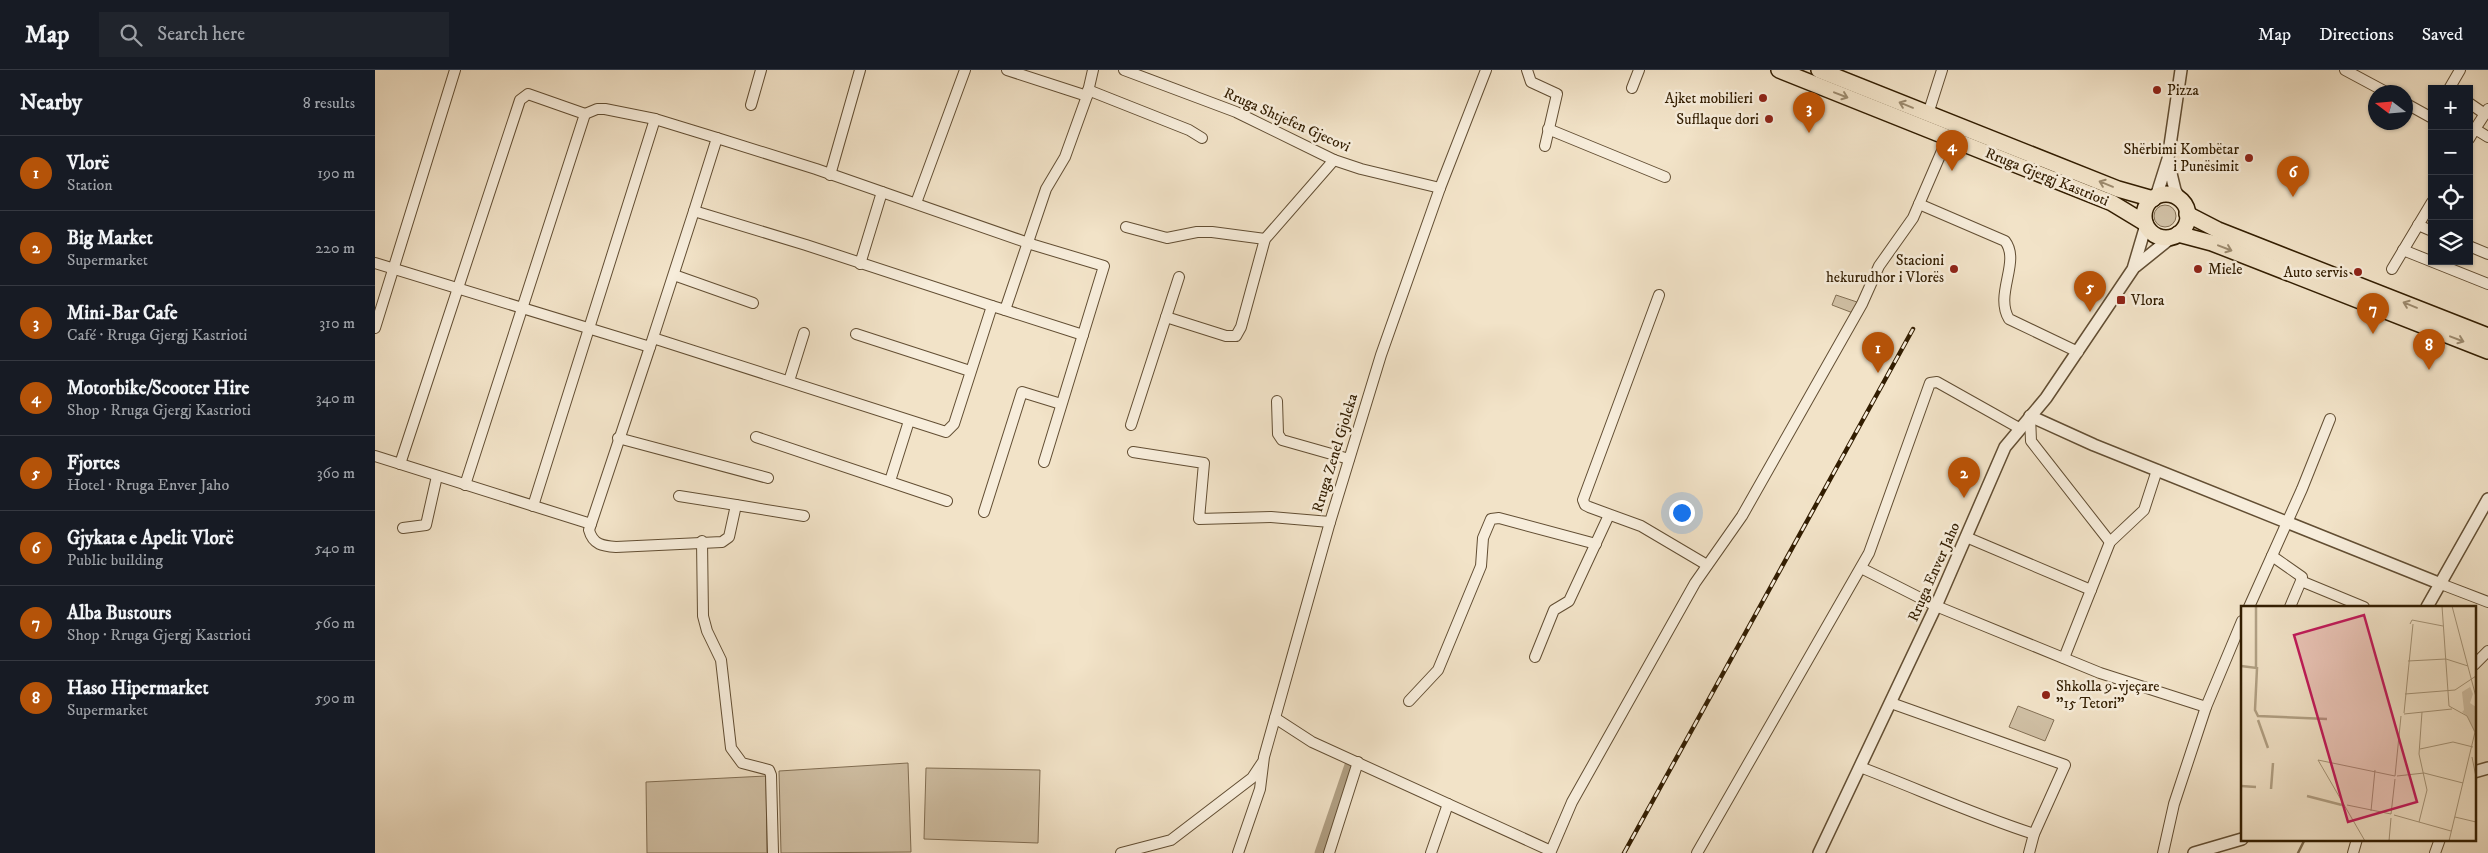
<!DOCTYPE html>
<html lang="en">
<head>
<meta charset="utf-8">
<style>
	body { margin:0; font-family:"IM FELL DW Pica",serif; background:#20242c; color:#f1f3f6 }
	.controls { position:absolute; right:15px; top:15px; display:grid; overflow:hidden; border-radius:0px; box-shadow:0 1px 4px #0004 }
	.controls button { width:45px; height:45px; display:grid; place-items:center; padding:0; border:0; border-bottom:1px solid #363941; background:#171b24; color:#f1f3f6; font:25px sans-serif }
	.compass { position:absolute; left:1993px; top:15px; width:45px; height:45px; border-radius:50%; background:#171b24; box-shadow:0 1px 4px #0004; rotate:286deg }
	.you { position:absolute; left:1306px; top:442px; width:18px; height:18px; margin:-12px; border:4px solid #fff; border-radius:50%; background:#1a73e8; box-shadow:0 0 0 8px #1a73e833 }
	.badge { display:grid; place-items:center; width:32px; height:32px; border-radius:50%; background:#b45309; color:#fff; font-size:16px; font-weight:700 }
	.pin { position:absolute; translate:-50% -41px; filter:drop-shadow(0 1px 2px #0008) }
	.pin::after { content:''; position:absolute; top:26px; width:18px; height:15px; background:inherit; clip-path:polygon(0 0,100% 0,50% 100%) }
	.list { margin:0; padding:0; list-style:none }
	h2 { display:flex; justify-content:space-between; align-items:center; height:65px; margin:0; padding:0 20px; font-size:21px }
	h2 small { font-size:16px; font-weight:400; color:#9ea1a6 }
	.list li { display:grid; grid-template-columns:32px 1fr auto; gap:15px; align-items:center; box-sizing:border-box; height:75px; padding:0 20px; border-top:1px solid #363941 }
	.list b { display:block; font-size:19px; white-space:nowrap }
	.list p { margin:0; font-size:16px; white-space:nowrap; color:#9ea1a6 }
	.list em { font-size:16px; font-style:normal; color:#9ea1a6 }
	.icon { flex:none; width:28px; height:28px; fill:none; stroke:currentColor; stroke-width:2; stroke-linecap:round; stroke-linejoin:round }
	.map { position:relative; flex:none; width:2113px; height:783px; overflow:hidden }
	header { display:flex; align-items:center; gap:30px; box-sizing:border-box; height:70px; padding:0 25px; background:#171b24; border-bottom:1px solid #363941 }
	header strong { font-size:24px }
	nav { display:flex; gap:28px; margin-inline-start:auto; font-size:18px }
	.search { width:350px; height:45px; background:#20242c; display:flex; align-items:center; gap:12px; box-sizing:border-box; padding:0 18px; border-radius:0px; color:#9ea1a6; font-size:19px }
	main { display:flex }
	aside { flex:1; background:#171b24 }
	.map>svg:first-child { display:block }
</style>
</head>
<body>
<header>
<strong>Map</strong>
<div class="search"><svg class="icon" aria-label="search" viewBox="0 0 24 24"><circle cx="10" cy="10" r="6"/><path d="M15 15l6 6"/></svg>Search here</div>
<nav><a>Map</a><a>Directions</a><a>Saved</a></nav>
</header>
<main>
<aside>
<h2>Nearby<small>8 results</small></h2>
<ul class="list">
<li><span class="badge">1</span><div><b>Vlorë</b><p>Station</p></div><em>190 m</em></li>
<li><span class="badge">2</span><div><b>Big Market</b><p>Supermarket</p></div><em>220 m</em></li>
<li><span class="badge">3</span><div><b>Mini-Bar Cafe</b><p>Café · Rruga Gjergj Kastrioti</p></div><em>310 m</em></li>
<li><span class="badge">4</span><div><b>Motorbike/Scooter Hire</b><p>Shop · Rruga Gjergj Kastrioti</p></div><em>340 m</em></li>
<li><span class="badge">5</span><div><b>Fjortes</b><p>Hotel · Rruga Enver Jaho</p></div><em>360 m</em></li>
<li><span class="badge">6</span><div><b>Gjykata e Apelit Vlorë</b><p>Public building</p></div><em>540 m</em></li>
<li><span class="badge">7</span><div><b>Alba Bustours</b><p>Shop · Rruga Gjergj Kastrioti</p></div><em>560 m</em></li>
<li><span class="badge">8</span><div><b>Haso Hipermarket</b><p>Supermarket</p></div><em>590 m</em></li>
</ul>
</aside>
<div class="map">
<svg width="2113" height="783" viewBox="0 0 2113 783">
	<rect width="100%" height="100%" fill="#f2e3c8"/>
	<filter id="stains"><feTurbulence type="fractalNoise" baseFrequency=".004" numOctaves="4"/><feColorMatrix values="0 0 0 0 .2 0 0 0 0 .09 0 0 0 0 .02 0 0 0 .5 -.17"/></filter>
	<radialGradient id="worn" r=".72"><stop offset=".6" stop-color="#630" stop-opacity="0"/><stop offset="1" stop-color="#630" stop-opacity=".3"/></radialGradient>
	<g fill="#d1c1a6" stroke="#826f54">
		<circle cx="1790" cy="146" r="11"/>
		<polygon points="1461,225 1482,232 1478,243 1457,235"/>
		<polygon points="1643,636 1679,650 1670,671 1634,657"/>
		<polygon points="533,693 536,782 406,783 404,701"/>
		<polygon points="551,698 665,700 663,773 549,769"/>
		<polygon points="391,706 392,783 272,783 271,712"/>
	</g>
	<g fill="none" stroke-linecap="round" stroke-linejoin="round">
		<polyline stroke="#7e6c50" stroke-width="2.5" points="1923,783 1930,769"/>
		<polyline stroke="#b1a084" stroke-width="9" points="944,783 974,695"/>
		<defs>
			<g id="minor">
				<polyline points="749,0 861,42 959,90 986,99 1065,118"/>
				<polyline points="1152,0 1156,12 1182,24 1170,76"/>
				<polyline points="1970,0 2011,22"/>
				<polyline points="1257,18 1264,0"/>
				<polyline points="2074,19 2085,0"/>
				<polyline points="713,20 814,60 827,68"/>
				<polyline points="712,26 718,0"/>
				<polyline points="2030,33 2057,48"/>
				<polyline points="2094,33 2110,44"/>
				<polyline points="376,35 386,0"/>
				<polyline points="210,44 222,39 230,39 280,49"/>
				<polyline points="1553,44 1567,0"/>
				<polyline points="1173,59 1290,107"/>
				<polyline points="2100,59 2113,39"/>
				<polyline points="342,68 441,99 659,175 729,196 669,392"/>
				<polyline points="2094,69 2100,59 2113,67"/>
				<polyline points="455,105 485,0"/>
				<polyline points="541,133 590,0"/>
				<path d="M1544,134L1630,171C1646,192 1619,224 1634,249L1703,282"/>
				<polyline points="2043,155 2057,161"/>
				<polyline points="751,157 792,168 822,162 837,162 890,169"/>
				<polyline points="2094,176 2113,184"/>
				<polyline points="2028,180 2113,214"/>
				<polyline points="0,193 275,277 319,141 431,175 617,236 579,354 571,362 278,268"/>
				<polyline points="485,194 507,122"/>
				<polyline points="2017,199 2057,132"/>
				<polyline points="299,205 378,233"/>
				<polyline points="1284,225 1208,430 1210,435 1214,437 1266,456 1332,495"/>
				<polyline points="617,236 630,240 671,119 690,87 712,26 632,0"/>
				<polyline points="630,240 708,265"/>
				<polyline points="791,247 851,266 861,266 866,257 890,169 959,90"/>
				<polyline points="0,258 80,0"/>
				<polyline points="481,264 595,301"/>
				<polyline points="414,311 429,263"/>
				<polyline points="902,331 903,364 907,370 974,389"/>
				<polyline points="1655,346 1656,371 1735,472"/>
				<polyline points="756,355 804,207"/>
				<polyline points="381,367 572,431"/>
				<polyline points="243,368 393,408"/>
				<polyline points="758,382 829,393 824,449 896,447 955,452"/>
				<polyline points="0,386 216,454 275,277"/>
				<polyline points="25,394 145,30 153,24 210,44 90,415"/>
				<polyline points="515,411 534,351"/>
				<polyline points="304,426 361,435"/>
				<polyline points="158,436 280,49 342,68 319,141"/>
				<polyline points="609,442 647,322 686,334"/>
				<path d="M216,454L214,460C218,475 228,476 241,477L347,472L354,467L361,435L429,446"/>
				<polyline points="28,458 51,455 62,406"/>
				<polyline points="1591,467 1716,520"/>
				<polyline points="327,471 328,546 332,561 346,590 356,678 367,693 394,700 396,705 398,783"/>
				<polyline points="1897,486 1927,507 1926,511"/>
				<polyline points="1486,498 1561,536 1725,603 1831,637"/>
				<polyline points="2066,514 2113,532"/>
				<polyline points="1874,537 1927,419 1955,349"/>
				<polyline points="1915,537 1926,511 1989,537"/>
				<polyline points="1160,587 1179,540 1194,531 1234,445"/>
				<polyline points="1689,588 1735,472 1769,440 1782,400"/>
				<polyline points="2099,595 2113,581"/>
				<polyline points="1034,631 1063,600 1106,496 1108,468 1116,449 1124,448 1221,474"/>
				<polyline points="1516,633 1690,695 1659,764 1654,783"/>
				<polyline points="900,648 937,672 1176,781 1197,732 1320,513 1367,446 1487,234 1504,196 1538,148 1573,67"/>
				<path d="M1485,697C1543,719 1600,745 1659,764"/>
				<polyline points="746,783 796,770 877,708 887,693"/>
				<polyline points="863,783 885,719 889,687 955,452 1006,285 1065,118 1111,0"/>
				<polyline points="954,783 983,692"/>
				<polyline points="1056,783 1073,734"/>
				<polyline points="1322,783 1494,483 1555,313 1562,312 1644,358"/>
				<polyline points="1788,783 1799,734 1831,637 1867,551"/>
				<polyline points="1978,783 1982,769"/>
				<polyline points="2060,783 2065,769"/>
			</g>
			<g id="tertiary">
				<polyline points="1793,91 1800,120 1805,130"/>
				<polyline points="1781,127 1793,89 1806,0"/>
				<polyline points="1761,196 1797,167"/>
				<polyline points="1655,346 1719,375 2066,514"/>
				<polyline points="2052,537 2113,429"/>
				<polyline points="2099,702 2113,698"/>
				<polyline points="1444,783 1561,536 1630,377 1671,328 1758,199 1771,155"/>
				<polyline points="1819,783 1867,769"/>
			</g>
			<g id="primary">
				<polyline points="1404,0 1737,133 1770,153"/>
				<polyline points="1444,0 1743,119 1778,129"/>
				<circle cx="1791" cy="146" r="22"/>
				<polyline points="1812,144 1843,160 2113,266"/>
				<polyline points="1803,164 1837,173 2113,281"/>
			</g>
		</defs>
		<use href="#minor" stroke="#624e33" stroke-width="12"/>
		<use href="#tertiary" stroke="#624e33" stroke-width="14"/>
		<use href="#primary" stroke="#321d01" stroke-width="18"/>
		<use href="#minor" stroke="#f7eddb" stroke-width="10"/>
		<use href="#tertiary" stroke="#f7eddb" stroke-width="11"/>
		<use href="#primary" stroke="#f2e3c8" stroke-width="15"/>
		<defs>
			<polyline id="rail" points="1249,783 1538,259"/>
		</defs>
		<use href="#rail" stroke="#321d01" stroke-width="4.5"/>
		<use href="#rail" stroke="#f7eddb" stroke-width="2.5" stroke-dasharray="8" stroke-linecap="butt"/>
	</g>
	<defs><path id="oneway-shaft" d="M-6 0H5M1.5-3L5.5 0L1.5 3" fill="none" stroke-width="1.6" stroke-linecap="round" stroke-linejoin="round" transform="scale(1.25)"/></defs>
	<g stroke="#9c8a6e">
		<use href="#oneway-shaft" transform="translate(1466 25) rotate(21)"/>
		<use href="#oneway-shaft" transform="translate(1531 35) rotate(-158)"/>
		<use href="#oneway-shaft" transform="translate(1731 114) rotate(-158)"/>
		<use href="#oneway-shaft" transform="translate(1850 178) rotate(21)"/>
		<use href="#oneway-shaft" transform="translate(2035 235) rotate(-158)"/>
		<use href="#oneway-shaft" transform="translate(2082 269) rotate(21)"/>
	</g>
	<g fill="#8f2418" stroke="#f7eddb" stroke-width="2">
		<circle cx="1782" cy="20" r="5"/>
		<circle cx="1388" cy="28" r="5"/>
		<circle cx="1394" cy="49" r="5"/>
		<circle cx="1874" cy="88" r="5"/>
		<circle cx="1579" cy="199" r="5"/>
		<circle cx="1823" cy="199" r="5"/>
		<circle cx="1983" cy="202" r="5"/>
		<rect x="1741" y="225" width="10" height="10" rx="2.5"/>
		<circle cx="1671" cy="625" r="5"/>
	</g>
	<g text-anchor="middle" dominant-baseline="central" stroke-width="5" stroke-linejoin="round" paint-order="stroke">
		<g font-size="15" fill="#321d01" stroke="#f7eddb" text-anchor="end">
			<text x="1792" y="20" text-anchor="start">Pizza</text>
			<text x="1378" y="28">Ajket mobilieri</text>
			<text x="1384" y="49">Sufllaque dori</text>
			<text x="1864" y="79">Shërbimi Kombëtar<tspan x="1864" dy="17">i Punësimit</tspan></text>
			<text x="1569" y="190">Stacioni<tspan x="1569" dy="17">hekurudhor i Vlorës</tspan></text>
			<text x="1833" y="199" text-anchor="start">Miele</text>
			<text x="1973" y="202">Auto servis</text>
			<text x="1756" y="230" text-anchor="start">Vlora</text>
			<text x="1681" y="616" text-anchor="start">Shkolla 9-vjeçare<tspan x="1681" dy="17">"15 Tetori"</tspan></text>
		</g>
		<g font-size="15" fill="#321d01" stroke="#f7eddb">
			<text transform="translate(912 50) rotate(24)">Rruga Shtjefen Gjecovi</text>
			<text transform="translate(1672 107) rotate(22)">Rruga Gjergj Kastrioti</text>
			<text transform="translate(960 383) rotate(-73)">Rruga Zenel Gjoleka</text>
			<text transform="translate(1559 502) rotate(-66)">Rruga Enver Jaho</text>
		</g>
	</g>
	<g transform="translate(1866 536)">
		<rect width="235" height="235" fill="#f2e3c8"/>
		<path d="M228,78L232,88L229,97L235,101V130L226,110L221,106L223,104L221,86L229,81Z" fill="#d1c1a6"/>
		<path fill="none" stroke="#b1a084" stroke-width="2.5" d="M15,0V61M0,60L16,62L14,104L17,110L86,113M17,114L27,142M0,180L15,181M30,183L32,157M66,190L101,199"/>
		<path fill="none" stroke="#a59478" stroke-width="1" d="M201,0L208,100L226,110L234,126L208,235M211,0L235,91M169,18L171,14L202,20M167,55L205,53L227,60M164,88L214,84L235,70M163,107L172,18M163,108L211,103M179,143L212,136L232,141M231,151L235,171M77,154L124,235M77,154L154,170M154,170L160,110M156,170L183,167L222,177M106,199L150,208M130,205L134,164M150,208L154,173M153,209L210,225M214,211L235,216M178,216L186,184L178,148L181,106M148,235L150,212"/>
		<path fill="#c2185b" fill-opacity="0.15" stroke="#c2185b" stroke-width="2.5" d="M123,9L176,196L107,216L53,29Z"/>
		<rect width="235" height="235" fill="none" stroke="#321d01" stroke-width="2.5"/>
	</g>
	<rect width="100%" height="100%" filter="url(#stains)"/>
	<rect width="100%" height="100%" fill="url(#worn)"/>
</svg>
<div class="controls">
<button>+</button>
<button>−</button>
<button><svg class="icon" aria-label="locate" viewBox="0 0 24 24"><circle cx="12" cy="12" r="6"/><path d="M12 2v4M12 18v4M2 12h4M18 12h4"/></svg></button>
<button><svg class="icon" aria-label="layers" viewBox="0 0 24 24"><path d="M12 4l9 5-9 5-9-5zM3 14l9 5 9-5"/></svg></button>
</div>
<svg class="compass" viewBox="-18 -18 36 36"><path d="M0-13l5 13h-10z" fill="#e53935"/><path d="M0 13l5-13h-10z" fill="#9ea1a6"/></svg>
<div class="you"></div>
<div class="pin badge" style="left:1503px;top:303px">1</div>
<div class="pin badge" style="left:1589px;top:428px">2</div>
<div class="pin badge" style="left:1434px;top:63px">3</div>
<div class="pin badge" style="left:1577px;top:101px">4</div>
<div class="pin badge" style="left:1715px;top:242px">5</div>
<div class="pin badge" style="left:1918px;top:127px">6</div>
<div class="pin badge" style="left:1998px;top:264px">7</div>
<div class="pin badge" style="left:2054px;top:300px">8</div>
</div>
</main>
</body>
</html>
